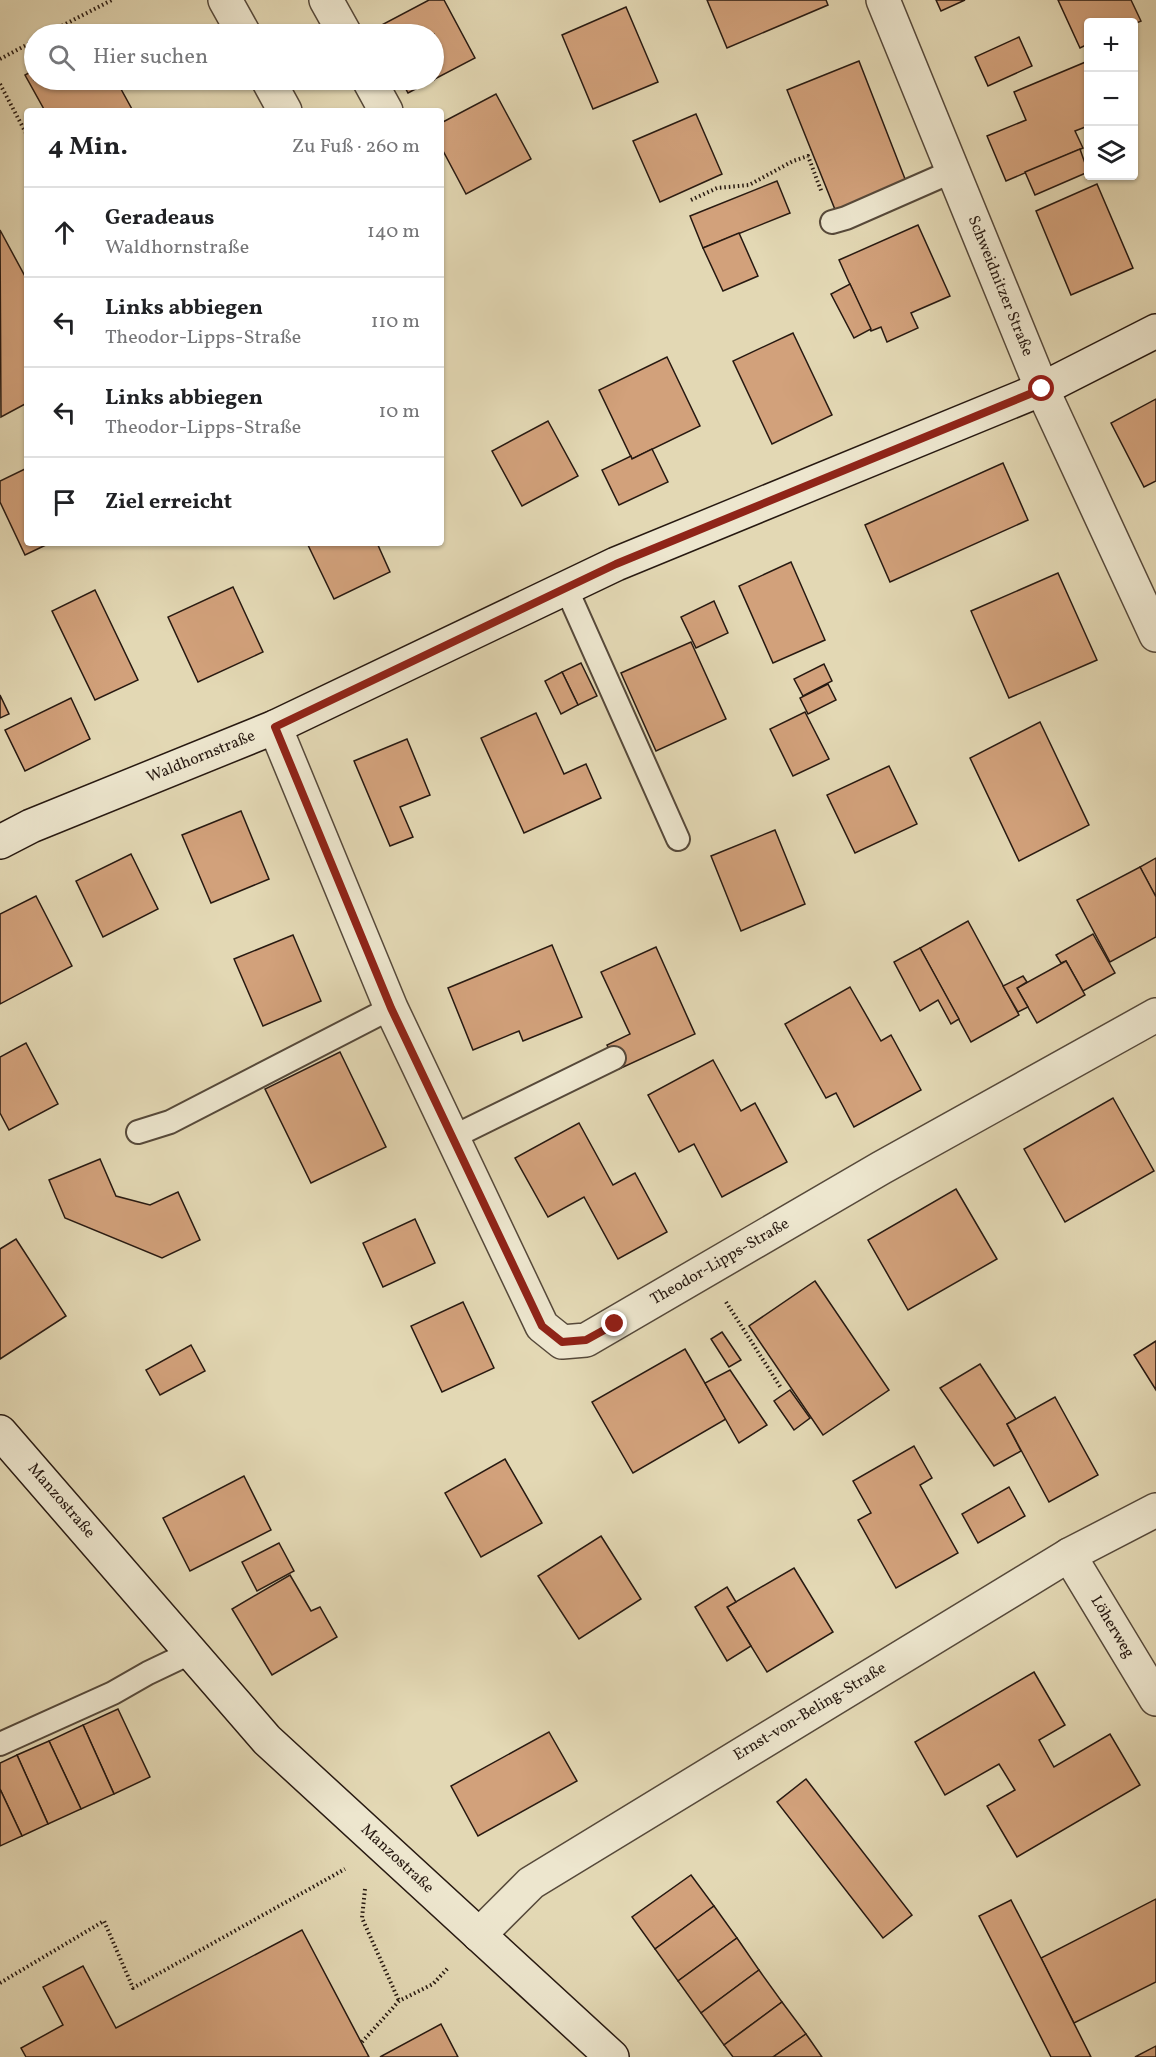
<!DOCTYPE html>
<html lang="de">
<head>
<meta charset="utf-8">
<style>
	body { margin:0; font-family:Vollkorn,serif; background:#f2f2f2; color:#202124 }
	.controls { position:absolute; right:18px; top:18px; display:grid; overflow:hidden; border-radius:6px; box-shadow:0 2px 4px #0004 }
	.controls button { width:54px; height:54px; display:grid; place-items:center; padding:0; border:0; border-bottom:2px solid #e0e0e0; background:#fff; color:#202124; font:30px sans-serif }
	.stop { position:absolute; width:18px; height:18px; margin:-14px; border:4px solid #8f2418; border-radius:50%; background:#fff }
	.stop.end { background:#8f2418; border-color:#fff; box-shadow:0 2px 6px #0008 }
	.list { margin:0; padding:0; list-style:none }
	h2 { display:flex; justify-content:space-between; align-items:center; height:78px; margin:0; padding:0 24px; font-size:26px }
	h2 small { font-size:20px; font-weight:400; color:#757577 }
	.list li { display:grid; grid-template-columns:39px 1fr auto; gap:18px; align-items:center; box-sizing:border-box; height:90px; padding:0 24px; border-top:2px solid #e0e0e0 }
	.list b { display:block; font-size:22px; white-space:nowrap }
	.list p { margin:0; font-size:20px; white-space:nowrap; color:#757577 }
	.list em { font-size:20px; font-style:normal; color:#757577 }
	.icon { flex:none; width:33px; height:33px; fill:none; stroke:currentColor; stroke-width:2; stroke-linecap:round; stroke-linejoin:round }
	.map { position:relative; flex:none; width:1156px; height:2057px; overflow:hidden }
	.search { position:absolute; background:#fff; box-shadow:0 2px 4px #0004; left:24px; top:24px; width:420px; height:66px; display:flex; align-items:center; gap:15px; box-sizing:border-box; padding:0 21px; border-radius:33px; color:#757577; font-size:22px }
	.panel { position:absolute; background:#fff; box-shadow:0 2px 4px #0004; left:24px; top:108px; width:420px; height:438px; border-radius:6px }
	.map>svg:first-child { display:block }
</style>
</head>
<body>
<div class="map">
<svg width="1156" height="2057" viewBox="0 0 1156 2057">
	<rect width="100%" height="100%" fill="#e3d8b4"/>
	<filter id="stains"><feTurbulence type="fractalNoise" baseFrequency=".00333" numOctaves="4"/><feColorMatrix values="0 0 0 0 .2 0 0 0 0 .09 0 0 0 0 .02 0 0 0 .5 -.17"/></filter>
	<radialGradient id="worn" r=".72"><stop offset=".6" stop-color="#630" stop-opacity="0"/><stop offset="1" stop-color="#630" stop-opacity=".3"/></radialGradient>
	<g fill="#d2a17b" stroke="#271911" stroke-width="1.5">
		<polygon points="429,0 444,0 475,58 408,93 401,80 434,80 434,34 377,34 374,29"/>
		<polygon points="707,0 826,0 828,5 727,48"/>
		<polygon points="936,0 965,0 941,11"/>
		<polygon points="1058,0 1131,0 1141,21 1134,24 1088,22 1088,44 1080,48"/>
		<polygon points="626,7 658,82 593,109 562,35"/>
		<polygon points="1019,37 1032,66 988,86 975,57"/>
		<polygon points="859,61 907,184 836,212 787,90"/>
		<polygon points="1088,61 1088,126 1075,131 1083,148 1006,181 987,136 1026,120 1014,92"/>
		<polygon points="34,70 34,80 116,80 133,111 45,111 25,75"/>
		<polygon points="496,94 531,159 466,194 441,147 441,123"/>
		<polygon points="696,114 722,174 660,202 633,141"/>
		<polygon points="1080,149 1088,172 1035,195 1025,172"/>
		<polygon points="777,181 790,213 703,248 690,216"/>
		<polygon points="1097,184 1133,268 1071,295 1036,211"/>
		<polygon points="918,225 950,296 911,313 918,328 887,342 881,327 871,331 839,260"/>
		<polygon points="0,230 27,280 27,403 1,417"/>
		<polygon points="739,233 758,276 723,291 703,248"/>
		<polygon points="850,284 871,329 854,338 831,294"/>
		<polygon points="793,333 832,415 772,444 733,361"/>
		<polygon points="667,357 700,426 632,459 599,390"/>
		<polygon points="1156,399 1156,481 1144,487 1111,423"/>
		<polygon points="548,421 578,476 522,506 492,451"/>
		<polygon points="652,449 668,482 619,505 602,470 631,456 632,459"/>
		<polygon points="1003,463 1028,520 890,582 865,525"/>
		<polygon points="27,468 27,543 50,543 25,555 0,502 0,481"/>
		<polygon points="307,543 377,543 390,572 334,599"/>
		<polygon points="791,562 825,640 773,663 739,586"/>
		<polygon points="1058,573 1097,660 1009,698 971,611"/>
		<polygon points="233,587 263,652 198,682 168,617"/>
		<polygon points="95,590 138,680 95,700 52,611"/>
		<polygon points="714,601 728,633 696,648 681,617"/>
		<polygon points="691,642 726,719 656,751 621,673"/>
		<polygon points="581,663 597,696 578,705 562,672"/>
		<polygon points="824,664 832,681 803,696 794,679"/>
		<polygon points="562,672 578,705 561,714 545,681"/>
		<polygon points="828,684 836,700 808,714 800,698"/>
		<polygon points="0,695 9,714 0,718"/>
		<polygon points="71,698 90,739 25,771 5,730"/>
		<polygon points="805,712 829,759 793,776 770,729"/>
		<polygon points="536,713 564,774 586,764 601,798 524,833 481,738"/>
		<polygon points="1040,722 1089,825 1019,861 970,758"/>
		<polygon points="407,739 430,795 400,807 413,837 390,846 354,761"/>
		<polygon points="889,766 917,824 855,853 827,795"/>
		<polygon points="241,811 269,879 211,903 182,835"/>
		<polygon points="775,830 805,904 741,931 711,856"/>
		<polygon points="131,854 158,909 103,937 76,881"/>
		<polygon points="1156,858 1156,897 1140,867"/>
		<polygon points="1140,867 1156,897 1156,937 1110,962 1077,900"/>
		<polygon points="36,896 72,966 0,1004 0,914"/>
		<polygon points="968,921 1019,1015 971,1042 920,948"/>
		<polygon points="1093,934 1115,973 1083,991 1066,961 1061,963 1056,955"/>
		<polygon points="293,935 321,1001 263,1026 234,959"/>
		<polygon points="552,945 582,1017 523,1041 519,1031 473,1050 448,988"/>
		<polygon points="656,947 695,1034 619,1069 607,1045 630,1034 601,972"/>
		<polygon points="920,948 959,1019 951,1024 938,1000 920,1011 894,962"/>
		<polygon points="1066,961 1085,995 1037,1023 1017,988"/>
		<polygon points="1023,976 1027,982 1017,988 1028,1007 1018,1012 1003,986"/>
		<polygon points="850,987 881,1041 891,1035 921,1090 854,1127 836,1093 826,1098 785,1024"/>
		<polygon points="26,1043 58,1104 9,1130 0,1113 0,1057"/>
		<polygon points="340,1052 386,1147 311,1183 265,1089"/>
		<polygon points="713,1060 741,1111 755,1103 787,1162 722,1197 694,1144 679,1152 648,1095"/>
		<polygon points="1113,1098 1154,1171 1065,1222 1024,1149"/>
		<polygon points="579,1123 613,1185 635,1173 667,1232 618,1259 584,1197 548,1217 515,1158"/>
		<polygon points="100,1159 116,1196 150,1205 178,1192 200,1240 162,1258 65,1218 49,1180"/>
		<polygon points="956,1189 997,1259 908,1310 868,1240"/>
		<polygon points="415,1219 435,1263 383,1287 363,1243"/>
		<polygon points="16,1239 66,1316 0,1359 0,1249"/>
		<polygon points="815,1281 889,1390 823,1435 749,1326"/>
		<polygon points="463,1302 494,1368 442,1392 411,1326"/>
		<polygon points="722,1332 741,1360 729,1367 711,1339"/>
		<polygon points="1156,1341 1156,1390 1134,1355"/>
		<polygon points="191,1345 205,1371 160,1395 146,1370"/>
		<polygon points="685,1349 726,1419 633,1473 592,1402"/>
		<polygon points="980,1364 1016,1419 1007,1424 1021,1451 994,1466 940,1388"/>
		<polygon points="730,1370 767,1425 739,1443 705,1383"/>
		<polygon points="790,1390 810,1418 794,1430 774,1401"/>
		<polygon points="1055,1397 1098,1475 1049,1502 1007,1424"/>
		<polygon points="914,1446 932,1478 920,1485 958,1553 896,1588 858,1520 871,1513 853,1481"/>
		<polygon points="505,1459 542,1523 481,1557 445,1493"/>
		<polygon points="244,1476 271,1530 190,1571 163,1518"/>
		<polygon points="1009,1487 1025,1516 978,1543 962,1514"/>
		<polygon points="601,1536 641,1599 579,1639 538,1576"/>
		<polygon points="279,1543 294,1571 257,1591 242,1562"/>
		<polygon points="794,1568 833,1632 767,1672 727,1607"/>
		<polygon points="290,1575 311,1611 320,1607 337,1637 272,1675 232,1609"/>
		<polygon points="727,1587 736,1602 727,1607 751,1646 727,1661 695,1607"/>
		<polygon points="1034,1672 1065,1725 1039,1740 1054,1767 1110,1734 1140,1785 1017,1857 987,1806 1015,1790 999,1764 945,1795 915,1742"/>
		<polygon points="118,1709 150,1777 114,1794 83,1725"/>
		<polygon points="83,1725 114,1794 81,1809 49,1741"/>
		<polygon points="549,1732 577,1781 478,1836 451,1786"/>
		<polygon points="49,1741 81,1809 48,1824 17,1755"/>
		<polygon points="17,1755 48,1824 22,1836 0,1789 0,1763"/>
		<polygon points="806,1779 912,1915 883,1938 777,1802"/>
		<polygon points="0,1789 22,1836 0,1846"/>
		<polygon points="691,1875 714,1906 655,1949 632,1917"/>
		<polygon points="1156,1899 1156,1982 1074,2023 1041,1958"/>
		<polygon points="1011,1900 1041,1958 1091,2057 1051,2057 979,1916"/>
		<polygon points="714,1906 737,1938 678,1981 655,1949"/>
		<polygon points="302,1930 369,2057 26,2057 21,2048 63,2025 43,1987 83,1966 116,2028"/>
		<polygon points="737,1938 759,1970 701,2013 678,1981"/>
		<polygon points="759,1970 782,2002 724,2045 701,2013"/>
		<polygon points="782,2002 806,2034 773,2057 733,2057 724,2045"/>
		<polygon points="441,2024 458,2057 380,2057"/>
		<polygon points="806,2034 822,2057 773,2057"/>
		<polygon points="1156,2046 1156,2057 1135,2057"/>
	</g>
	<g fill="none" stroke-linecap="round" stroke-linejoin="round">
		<defs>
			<g id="lane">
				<polyline points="832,222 846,218 953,171"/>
				<polyline points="566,588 678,839"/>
				<polyline points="138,1132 170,1122 391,1008"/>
				<polyline points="453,1137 614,1058"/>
				<polyline points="0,1744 113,1693 148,1673 192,1652"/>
			</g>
			<g id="street">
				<polyline points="225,0 244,34"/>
				<polyline points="326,0 345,34"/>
				<polyline points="883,0 1042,389 1156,635"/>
				<polyline points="268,80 285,111"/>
				<polyline points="369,80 386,111"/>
				<polyline points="275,727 391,1008 542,1326 562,1342 586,1340 881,1168 1156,1015"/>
				<polyline points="1069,1555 1156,1699"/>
				<polyline points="479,1935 531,1883 1069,1555 1156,1510"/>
			</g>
			<g id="secondary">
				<polyline points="0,842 31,826 275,727 616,564 1042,389 1156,331"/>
				<polyline points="0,1432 267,1740 612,2057"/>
			</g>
		</defs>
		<use href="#lane" stroke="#56493a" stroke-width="26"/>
		<use href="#street" stroke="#56493a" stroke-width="36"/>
		<use href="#secondary" stroke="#271911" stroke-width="36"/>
		<g stroke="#271911" stroke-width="4" stroke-dasharray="1.5 3" stroke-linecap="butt">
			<polyline points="46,34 112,0"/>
			<polyline points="0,59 34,41"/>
			<polyline points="0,84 27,135"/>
			<polyline points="691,200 717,188 749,185 793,161 808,156 822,193"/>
			<polyline points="726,1302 781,1388"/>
			<polyline points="365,1889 362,1918 399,2001"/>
			<polyline points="0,1983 104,1921 133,1988 345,1869"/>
			<polyline points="362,2042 399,2001 433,1984 448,1968"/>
		</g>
		<use href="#lane" stroke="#ede6ce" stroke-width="22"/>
		<use href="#street" stroke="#ede6ce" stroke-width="33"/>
		<use href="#secondary" stroke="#ede6ce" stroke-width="33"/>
	</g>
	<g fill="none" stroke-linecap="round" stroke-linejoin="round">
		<polyline stroke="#8f2418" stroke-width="8" points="615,1324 586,1340 562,1342 542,1326 391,1008 275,727 616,564 1042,389"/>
	</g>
	<g text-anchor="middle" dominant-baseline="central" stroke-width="4.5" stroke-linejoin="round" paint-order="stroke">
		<g font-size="16" fill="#271911" stroke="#ede6ce">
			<text transform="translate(1000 286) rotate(68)">Schweidnitzer Straße</text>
			<text transform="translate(201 757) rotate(-22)">Waldhornstraße</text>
			<text transform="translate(720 1262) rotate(-30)">Theodor-Lipps-Straße</text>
			<text transform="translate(61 1501) rotate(49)">Manzostraße</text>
			<text transform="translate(1112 1627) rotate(59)">Löherweg</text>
			<text transform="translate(810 1712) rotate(-31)">Ernst-von-Beling-Straße</text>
			<text transform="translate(397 1859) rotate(43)">Manzostraße</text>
		</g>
	</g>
	<rect width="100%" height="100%" filter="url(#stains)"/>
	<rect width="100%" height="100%" fill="url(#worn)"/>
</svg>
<div class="controls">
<button>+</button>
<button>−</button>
<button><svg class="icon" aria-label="layers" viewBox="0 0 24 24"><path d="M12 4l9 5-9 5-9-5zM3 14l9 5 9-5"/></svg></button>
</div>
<div class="stop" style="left:1042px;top:389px"></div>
<div class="stop end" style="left:615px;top:1324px"></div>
<div class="search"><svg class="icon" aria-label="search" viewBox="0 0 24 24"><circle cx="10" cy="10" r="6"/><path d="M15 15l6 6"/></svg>Hier suchen</div>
<section class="panel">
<h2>4 Min.<small>Zu Fuß · 260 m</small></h2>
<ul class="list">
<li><svg class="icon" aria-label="ahead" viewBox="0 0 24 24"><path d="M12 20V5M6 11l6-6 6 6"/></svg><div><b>Geradeaus</b><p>Waldhornstraße</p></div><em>140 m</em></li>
<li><svg class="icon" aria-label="left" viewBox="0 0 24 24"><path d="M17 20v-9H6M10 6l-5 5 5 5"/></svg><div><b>Links abbiegen</b><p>Theodor-Lipps-Straße</p></div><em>110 m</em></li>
<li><svg class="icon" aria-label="left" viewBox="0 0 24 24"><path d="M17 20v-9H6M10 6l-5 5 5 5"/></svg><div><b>Links abbiegen</b><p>Theodor-Lipps-Straße</p></div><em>10 m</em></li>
<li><svg class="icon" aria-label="arrive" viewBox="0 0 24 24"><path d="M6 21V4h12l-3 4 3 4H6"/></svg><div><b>Ziel erreicht</b></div></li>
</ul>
</section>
</div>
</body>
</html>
